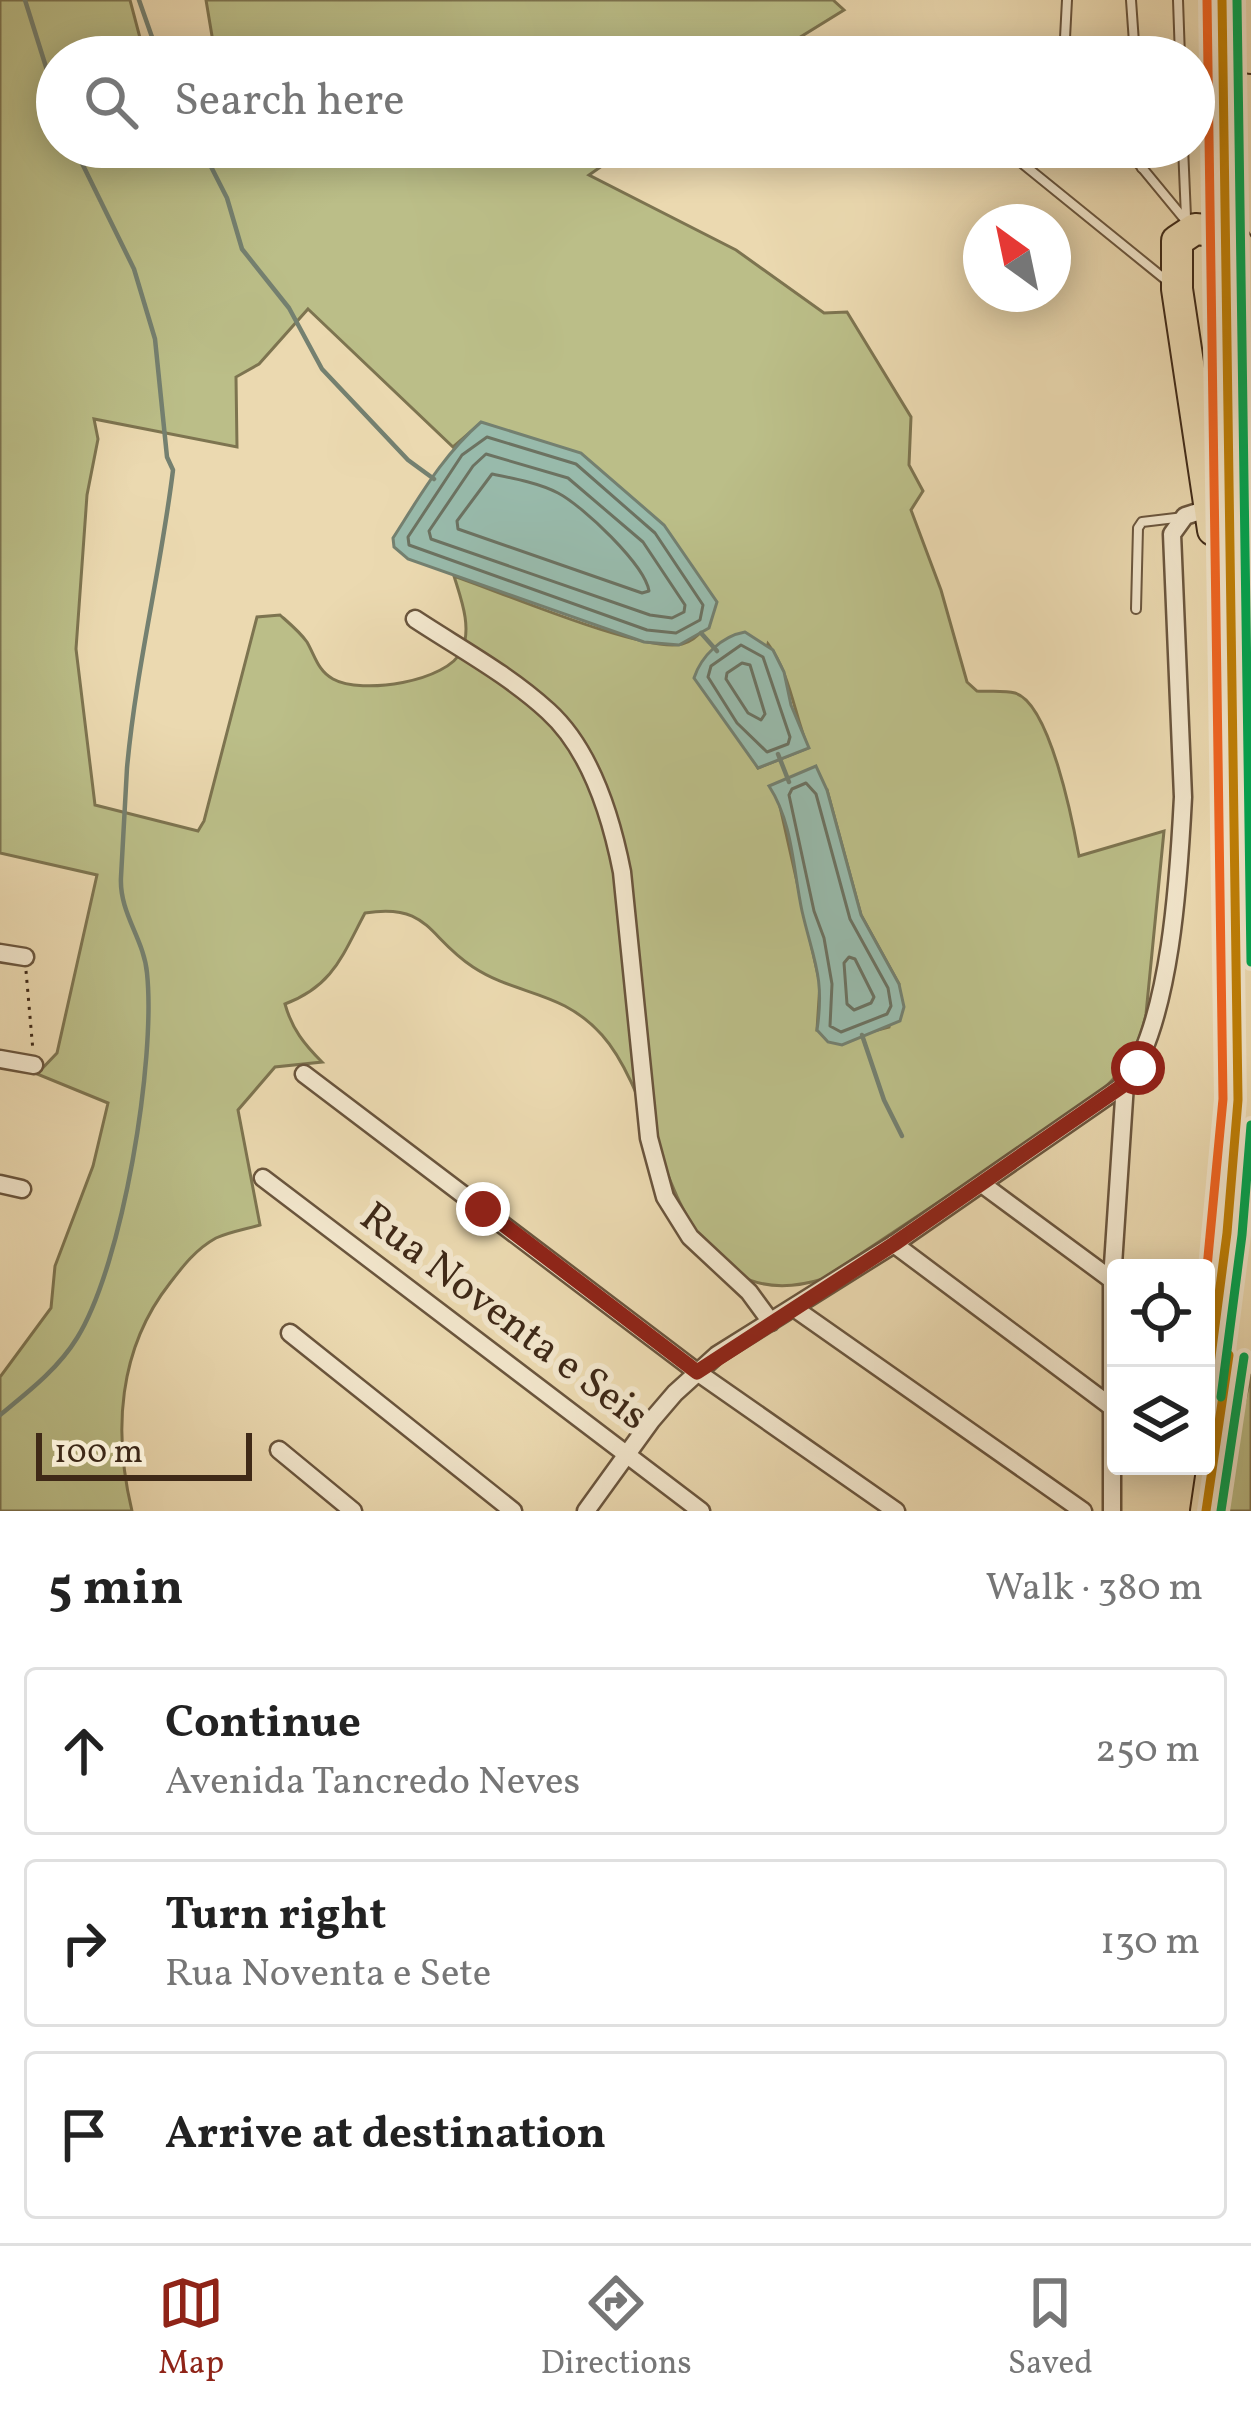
<!DOCTYPE html>
<html lang="en">
<head>
<meta charset="utf-8">
<style>
	body { margin:0; font-family:Vollkorn,serif; background:#f2f2f2; color:#222 }
	.controls { position:absolute; right:36px; bottom:36px; display:grid; overflow:hidden; border-radius:12px; box-shadow:0 6px 30px #0003 }
	.controls button { width:108px; height:108px; display:grid; place-items:center; padding:0; border:0; border-bottom:3px solid #e0e0e0; background:#fff; color:#222; font:60px sans-serif }
	.compass { position:absolute; left:963px; top:204px; width:108px; height:108px; border-radius:50%; background:#fff; box-shadow:0 6px 30px #0003; rotate:327deg }
	.scale { position:absolute; left:36px; bottom:30px; width:216px; box-sizing:border-box; padding-left:12px; border:6px solid #3f2917; border-top:0; font-size:33px; line-height:42px; white-space:nowrap; color:#3f2917; -webkit-text-stroke:9px #f2e6cc; paint-order:stroke }
	.stop { position:absolute; width:36px; height:36px; margin:-27px; border:9px solid #8f2418; border-radius:50%; background:#fff }
	.stop.end { background:#8f2418; border-color:#fff; box-shadow:0 3px 12px #0008 }
	.list { margin:0; padding:0; list-style:none }
	h2 { display:flex; justify-content:space-between; align-items:center; height:156px; margin:0; padding:0 48px; font-size:51px }
	h2 small { font-size:39px; font-weight:400; color:#767676 }
	.list li { display:grid; grid-template-columns:78px 1fr auto; gap:36px; align-items:center; box-sizing:border-box; height:168px; margin:0 24px 24px; padding:0 24px; border:3px solid #e0e0e0; border-radius:12px }
	.list b { display:block; font-size:45px; white-space:nowrap }
	.list p { margin:0; font-size:39px; white-space:nowrap; color:#767676 }
	.list em { font-size:39px; font-style:normal; color:#767676 }
	.icon { flex:none; width:66px; height:66px; fill:none; stroke:currentColor; stroke-width:2; stroke-linecap:round; stroke-linejoin:round }
	.map { position:relative; flex:none; width:1251px; height:1511px; overflow:hidden }
	.search { position:absolute; background:#fff; box-shadow:0 6px 30px #0003; left:36px; right:36px; top:36px; height:132px; display:flex; align-items:center; gap:30px; box-sizing:border-box; padding:0 42px; border-radius:66px; color:#767676; font-size:45px }
	.sheet { height:732px; background:#fff }
	nav { display:flex; justify-content:space-around; align-items:center; box-sizing:border-box; height:168px; border-top:3px solid #e0e0e0; background:#fff; font-size:33px; color:#767676 }
	nav a { display:grid; justify-items:center; gap:6px }
	nav .on { color:#8f2418 }
	.map>svg:first-child { display:block }
</style>
</head>
<body>
<div class="map">
<svg width="1251" height="1511" viewBox="0 0 1251 1511">
	<rect width="100%" height="100%" fill="#ebd9b0"/>
	<filter id="stains"><feTurbulence type="fractalNoise" baseFrequency=".00167" numOctaves="4"/><feColorMatrix values="0 0 0 0 .2 0 0 0 0 .09 0 0 0 0 .02 0 0 0 .5 -.17"/></filter>
	<radialGradient id="worn" r=".72"><stop offset=".6" stop-color="#630" stop-opacity="0"/><stop offset="1" stop-color="#630" stop-opacity=".3"/></radialGradient>
	<g fill="#bbbe88" stroke="#7d7450" stroke-width="3" fill-rule="evenodd">
		<path d="M0,0H130L144,53L152,57H57V147H629L589,175L736,250L824,313L847,312L911,417L909,465L923,491L911,510L941,590L967,682L977,691C988,692 1004,690 1015,693C1050,703 1073,823 1079,856L1164,831L1146,1014C1138,1055 1120,1075 1089,1102L823,1279C668,1326 671,1112 602,1035C562,990 517,996 473,967C427,937 430,903 365,913C342,956 333,986 285,1004C292,1029 304,1044 322,1062L275,1067L238,1110L260,1225C246,1229 229,1232 216,1238C196,1249 183,1266 170,1283C118,1349 113,1432 132,1511H0V1377L51,1308L55,1266L93,1166L108,1103L37,1074L57,1053L97,875L0,853ZM308,309L453,447L481,423L696,575L716,602C708,620 703,638 682,644C645,654 498,591 454,576C461,599 472,627 462,650C448,682 361,695 333,679C318,671 315,656 307,642C300,632 289,623 280,615L257,617L204,821L198,831L95,805L76,649L87,495L98,439L94,419L237,447L236,377L259,364ZM768,644C790,673 794,713 808,748L758,768L746,747ZM827,790L861,915L899,984L889,1027L874,1031L817,1030L820,984L779,802Z"/>
		<polygon points="206,0 833,0 844,10 768,57 165,57 213,42"/>
		<polygon points="1251,1374 1251,1511 1222,1511 1224,1492"/>
	</g>
	<g fill="#98baab" stroke="#748070" stroke-width="3">
		<path d="M481,422L581,453L664,525L717,602L709,628L679,645L644,642L408,559L394,547L393,538C420,496 443,455 481,422Z"/>
		<path d="M745,632L773,650L784,672L791,705L809,748L758,768L694,678C701,656 722,636 745,632Z"/>
		<path d="M816,766L827,790L861,915L899,984L904,1007L900,1021L842,1045L828,1042L817,1030C825,977 813,959 802,911C793,869 793,823 769,786Z"/>
	</g>
	<g fill="none" stroke-linecap="round" stroke-linejoin="round">
		<g stroke="#6c7261" stroke-width="3">
			<polygon points="487,437 576,464 655,533 703,605 700,620 676,633 647,630 409,545 408,537 462,455"/>
			<polygon points="486,454 568,478 643,542 685,605 684,612 672,618 650,615 431,539 429,531 473,466"/>
			<path d="M492,474C512,478 539,483 558,493C583,506 645,565 649,591L642,593L458,529L457,521Z"/>
			<polygon points="741,645 763,657 790,737 788,744 767,752 737,723 708,677 711,666"/>
			<polygon points="742,663 750,665 765,714 761,720 748,713 726,679 727,673"/>
			<polygon points="806,783 816,794 850,919 888,988 891,1006 887,1014 841,1032 830,1026 832,984 824,938 814,911 789,795 792,789"/>
			<polygon points="849,957 855,959 874,997 871,1003 854,1010 847,1004 844,963"/>
		</g>
		<g stroke="#748070" stroke-width="4.5">
			<polyline points="25,0 57,102"/>
			<polyline points="139,0 159,57"/>
			<polyline points="201,147 227,198 242,249 289,308 322,369 408,460 434,479"/>
			<polyline points="701,633 717,651"/>
			<polyline points="778,754 789,782"/>
			<polyline points="862,1035 884,1100 902,1136"/>
			<path d="M0,1415C28,1392 58,1369 77,1338C123,1264 156,1060 147,973C144,939 119,913 121,877C123,841 125,804 127,768C136,668 161,569 173,470L167,457L155,339L134,269L74,147"/>
		</g>
		<defs>
			<g id="lane">
				<polyline points="1131,0 1135,57"/>
				<polyline points="1178,0 1180,57"/>
				<polyline points="845,47 870,42 891,57"/>
				<polyline points="1064,57 1067,0"/>
				<polyline points="1002,147 1166,280"/>
				<polyline points="1125,147 1186,221"/>
				<polyline points="1141,147 1142,168"/>
				<polyline points="1183,147 1186,217"/>
				<polyline points="1247,469 1251,470"/>
				<polyline points="1136,609 1138,528 1142,522 1184,517"/>
			</g>
			<g id="street">
				<path d="M415,619C459,648 509,675 548,711C591,750 611,816 622,872L649,1138L665,1197L690,1237L749,1292L771,1322"/>
				<polyline points="0,953 25,957"/>
				<polyline points="0,1059 34,1065"/>
				<polyline points="304,1074 697,1372 896,1511"/>
				<polyline points="263,1178 701,1511"/>
				<polyline points="0,1184 22,1189"/>
				<polyline points="982,1184 1112,1280"/>
				<polyline points="894,1244 1113,1408"/>
				<polyline points="794,1308 1083,1511"/>
				<polyline points="290,1333 513,1511"/>
				<polyline points="279,1450 353,1511"/>
				<path d="M586,1511L651,1421L675,1393L717,1355L894,1244L1125,1084C1171,1022 1179,875 1183,797L1172,534L1185,516L1210,508"/>
				<polyline points="1112,1511 1112,1280 1125,1084"/>
			</g>
			<g id="highway">
				<polyline points="1249,0 1251,58"/>
				<polyline points="1246,404 1251,266"/>
				<polyline points="1248,518 1251,603"/>
				<polyline points="1213,530 1177,289 1177,241 1195,229 1229,232 1238,245 1249,287"/>
				<polyline points="1206,1395 1227,1233 1238,1100 1222,0"/>
				<polyline points="1206,1511 1227,1368"/>
			</g>
		</defs>
		<use href="#lane" stroke="#6a553d" stroke-width="12"/>
		<use href="#street" stroke="#6a553d" stroke-width="21"/>
		<use href="#highway" stroke="#3f2917" stroke-width="34"/>
		<polyline stroke="#3f2917" stroke-width="3" stroke-dasharray="3 6" stroke-linecap="butt" points="26,971 33,1051"/>
		<use href="#lane" stroke="#f2e6cc" stroke-width="8"/>
		<use href="#street" stroke="#f2e6cc" stroke-width="16"/>
		<use href="#highway" stroke="#ebd9b0" stroke-width="30"/>
		<defs>
			<g id="bus-1">
				<polyline points="1206,1395 1227,1233 1238,1100 1222,0"/>
				<polyline points="1206,1511 1229,1355"/>
			</g>
			<g id="bus-2">
				<polyline points="1237,0 1251,962"/>
				<polyline points="1221,1397 1242,1235 1251,1125"/>
				<polyline points="1221,1511 1244,1357"/>
			</g>
			<polyline id="bus-3" points="1206,1278 1223,1099 1207,0"/>
		</defs>
		<use href="#bus-1" stroke="#f2e6cc" stroke-width="18"/>
		<use href="#bus-2" stroke="#f2e6cc" stroke-width="18"/>
		<use href="#bus-3" stroke="#f2e6cc" stroke-width="18"/>
		<use href="#bus-1" stroke="#c08007" stroke-width="9"/>
		<use href="#bus-2" stroke="#00a651" stroke-width="9"/>
		<use href="#bus-3" stroke="#f26522" stroke-width="9"/>
	</g>
	<g fill="none" stroke-linecap="round" stroke-linejoin="round">
		<polyline stroke="#8f2418" stroke-width="15" points="483,1209 697,1372 894,1244 1125,1084 1138,1068"/>
	</g>
	<g text-anchor="middle" dominant-baseline="central" stroke-width="12" stroke-linejoin="round" paint-order="stroke">
		<g font-size="42" fill="#3f2917" stroke="#f2e6cc">
			<text transform="translate(503 1318) rotate(37)">Rua Noventa e Seis</text>
		</g>
	</g>
	<rect width="100%" height="100%" filter="url(#stains)"/>
	<rect width="100%" height="100%" fill="url(#worn)"/>
</svg>
<div class="controls">
<button><svg class="icon" aria-label="locate" viewBox="0 0 24 24"><circle cx="12" cy="12" r="6"/><path d="M12 2v4M12 18v4M2 12h4M18 12h4"/></svg></button>
<button><svg class="icon" aria-label="layers" viewBox="0 0 24 24"><path d="M12 4l9 5-9 5-9-5zM3 14l9 5 9-5"/></svg></button>
</div>
<svg class="compass" viewBox="-18 -18 36 36"><path d="M0-13l5 13h-10z" fill="#e53935"/><path d="M0 13l5-13h-10z" fill="#767676"/></svg>
<div class="scale">100 m</div>
<div class="stop" style="left:1138px;top:1068px"></div>
<div class="stop end" style="left:483px;top:1209px"></div>
<div class="search"><svg class="icon" aria-label="search" viewBox="0 0 24 24"><circle cx="10" cy="10" r="6"/><path d="M15 15l6 6"/></svg>Search here</div>
</div>
<section class="sheet">
<h2>5 min<small>Walk · 380 m</small></h2>
<ul class="list">
<li><svg class="icon" aria-label="ahead" viewBox="0 0 24 24"><path d="M12 20V5M6 11l6-6 6 6"/></svg><div><b>Continue</b><p>Avenida Tancredo Neves</p></div><em>250 m</em></li>
<li><svg class="icon" aria-label="right" viewBox="0 0 24 24"><path d="M7 20v-9h11M14 6l5 5-5 5"/></svg><div><b>Turn right</b><p>Rua Noventa e Sete</p></div><em>130 m</em></li>
<li><svg class="icon" aria-label="arrive" viewBox="0 0 24 24"><path d="M6 21V4h12l-3 4 3 4H6"/></svg><div><b>Arrive at destination</b></div></li>
</ul>
</section>
<nav>
<a class="on"><svg class="icon" aria-label="map" viewBox="0 0 24 24"><path d="M3 6l6-2 6 2 6-2v14l-6 2-6-2-6 2zM9 4v14M15 6v14"/></svg>Map</a>
<a><svg class="icon" aria-label="directions" viewBox="0 0 24 24"><path d="M12 3l9 9-9 9-9-9zM9 14v-3h6M13 9l2 2-2 2"/></svg>Directions</a>
<a><svg class="icon" aria-label="saved" viewBox="0 0 24 24"><path d="M7 4h10v16l-5-4-5 4z"/></svg>Saved</a>
</nav>
</body>
</html>
